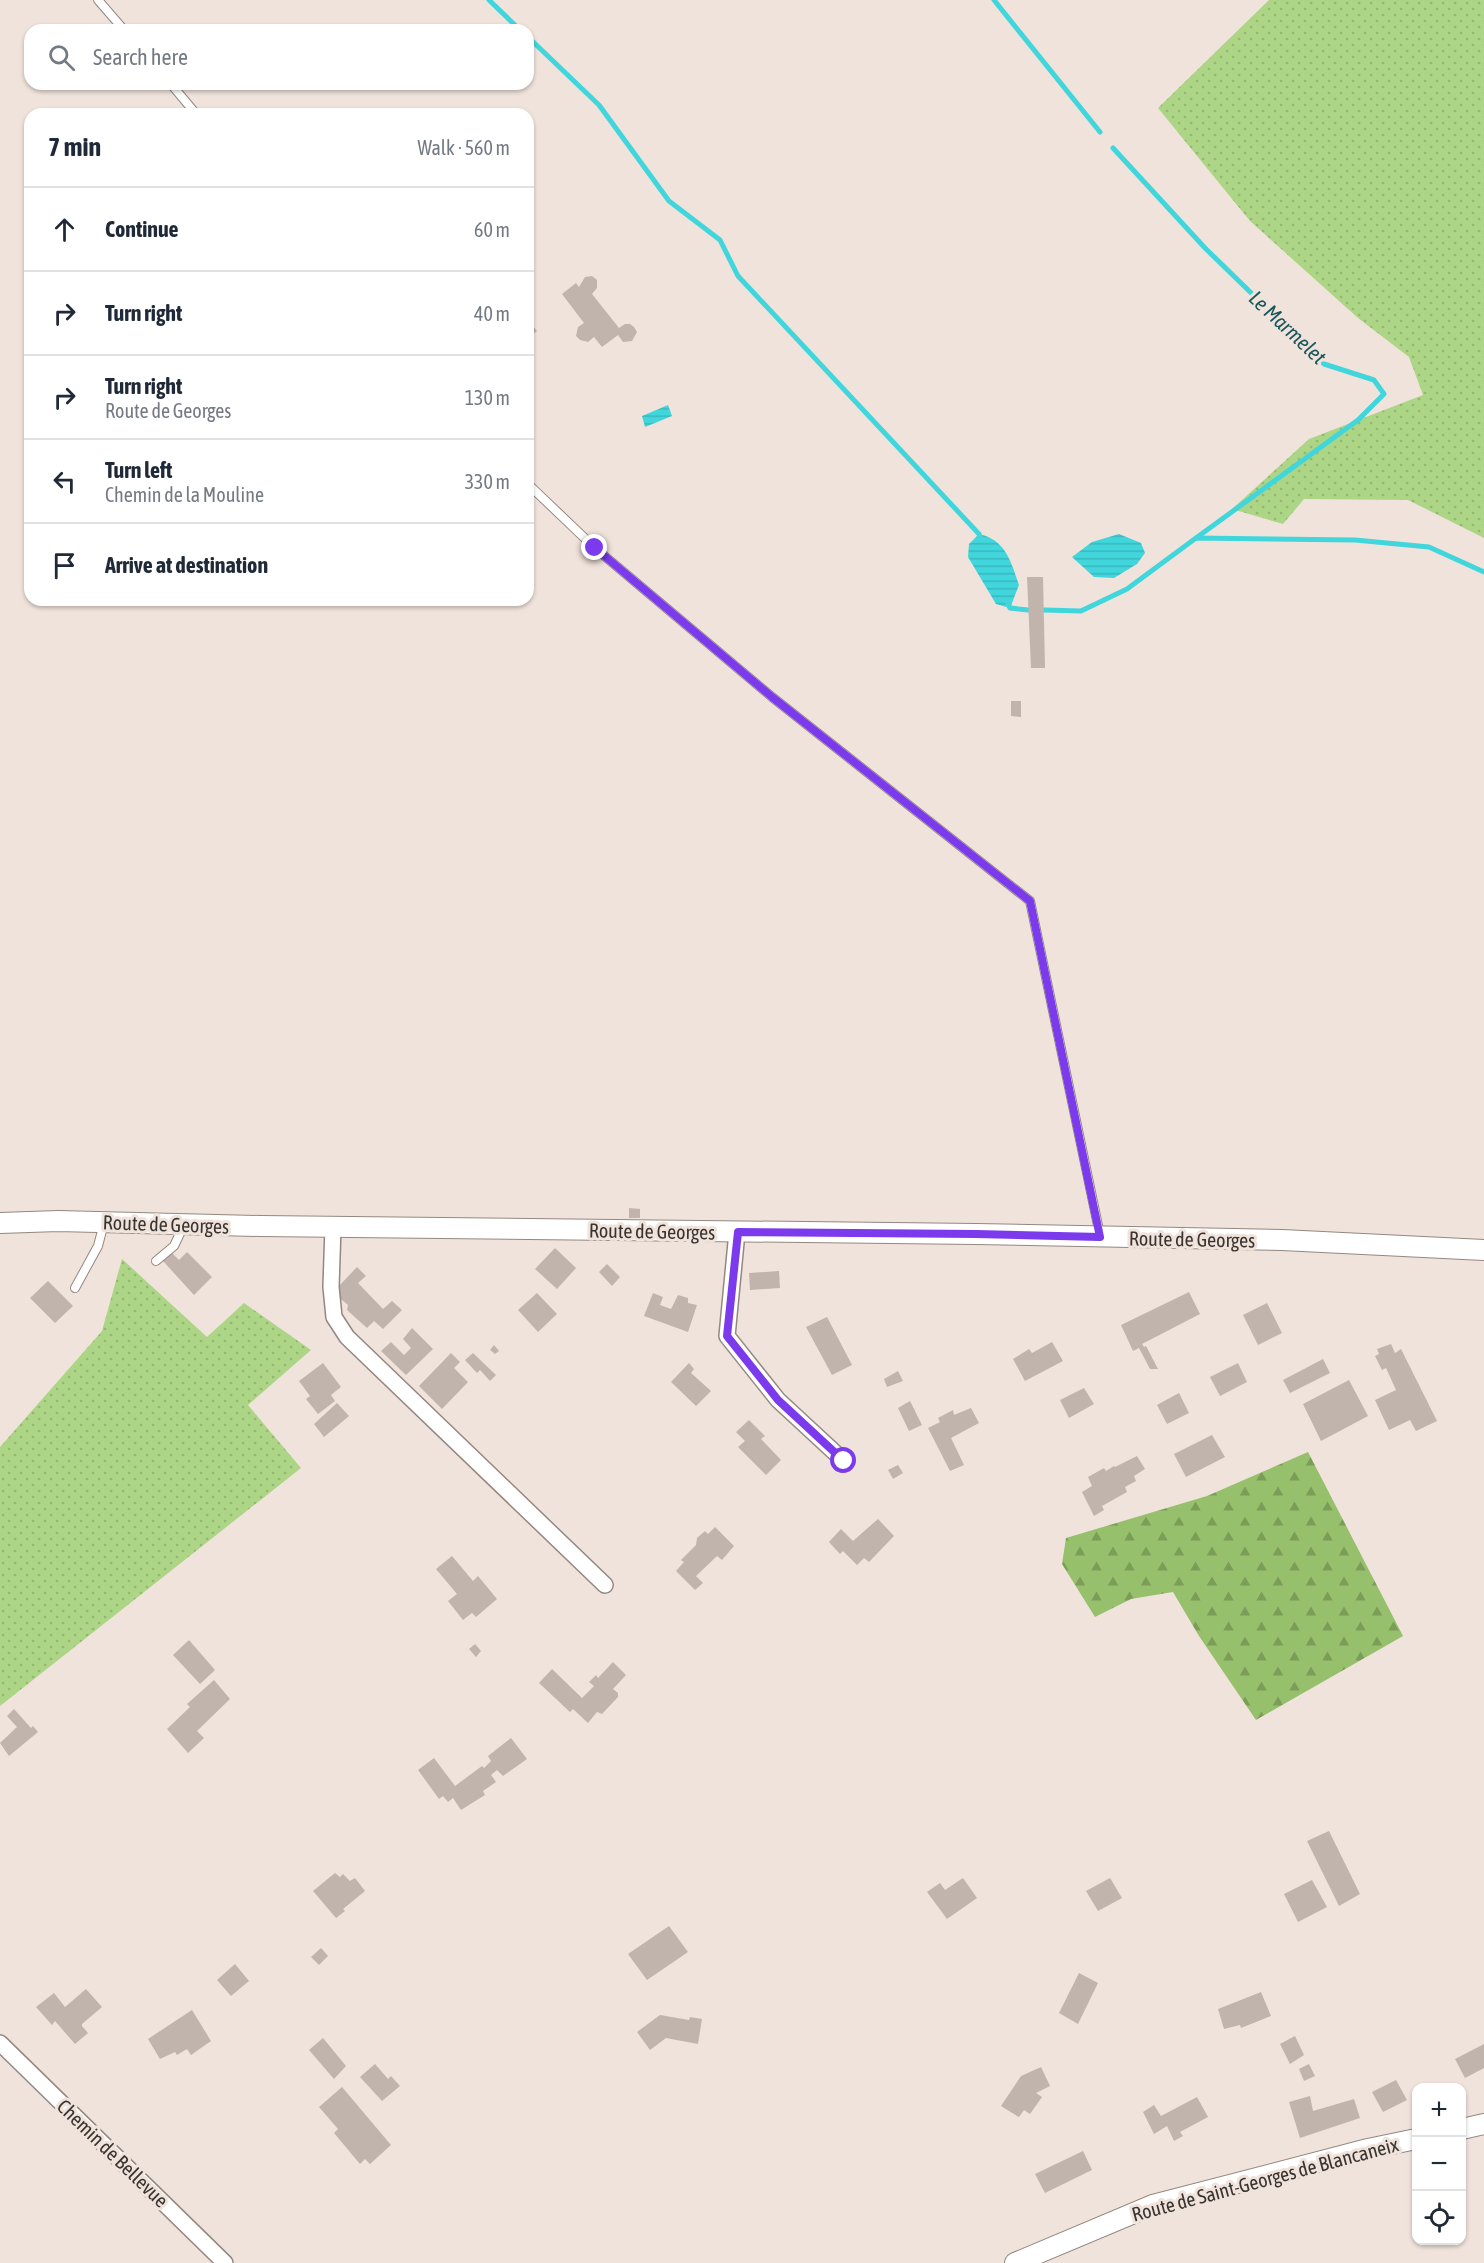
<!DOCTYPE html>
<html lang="en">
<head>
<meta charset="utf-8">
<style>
	body { margin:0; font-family:"Asap Condensed",sans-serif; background:#f2f2f3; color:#1f2937 }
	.controls { position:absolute; right:18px; bottom:18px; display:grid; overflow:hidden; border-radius:12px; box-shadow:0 2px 4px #0004 }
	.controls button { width:54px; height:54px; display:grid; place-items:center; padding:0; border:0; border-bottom:2px solid #e0e1e3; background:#fff; color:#1f2937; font:30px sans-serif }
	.stop { position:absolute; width:18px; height:18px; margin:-14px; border:4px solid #7c3aed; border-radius:50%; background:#fff }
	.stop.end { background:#7c3aed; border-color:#fff; box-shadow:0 2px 6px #0008 }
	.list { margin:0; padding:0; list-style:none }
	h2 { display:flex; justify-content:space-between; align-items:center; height:78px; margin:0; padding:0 24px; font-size:26px }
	h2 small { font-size:20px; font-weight:400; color:#747a83 }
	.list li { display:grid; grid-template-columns:39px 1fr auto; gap:18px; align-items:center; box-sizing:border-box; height:84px; padding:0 24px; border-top:2px solid #e0e1e3 }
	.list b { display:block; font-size:22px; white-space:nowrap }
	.list p { margin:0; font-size:20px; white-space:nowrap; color:#747a83 }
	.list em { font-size:20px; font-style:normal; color:#747a83 }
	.icon { flex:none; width:33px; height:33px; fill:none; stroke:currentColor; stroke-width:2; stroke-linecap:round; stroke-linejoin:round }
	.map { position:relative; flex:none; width:1484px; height:2263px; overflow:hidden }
	.search { position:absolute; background:#fff; box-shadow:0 2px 4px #0004; left:24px; top:24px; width:510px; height:66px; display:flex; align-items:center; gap:15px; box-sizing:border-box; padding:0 21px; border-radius:18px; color:#747a83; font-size:22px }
	.panel { position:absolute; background:#fff; box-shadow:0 2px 4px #0004; left:24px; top:108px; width:510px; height:498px; border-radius:18px }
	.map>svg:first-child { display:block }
</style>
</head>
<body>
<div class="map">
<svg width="1484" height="2263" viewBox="0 0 1484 2263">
	<defs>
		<pattern id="grass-dots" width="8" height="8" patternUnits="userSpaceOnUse" patternTransform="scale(1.5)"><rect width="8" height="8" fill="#add586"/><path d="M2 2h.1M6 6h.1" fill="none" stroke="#96b774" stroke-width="1.8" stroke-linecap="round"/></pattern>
		<pattern id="forest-firs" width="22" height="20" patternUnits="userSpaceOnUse" patternTransform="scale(1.5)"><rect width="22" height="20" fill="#96c06b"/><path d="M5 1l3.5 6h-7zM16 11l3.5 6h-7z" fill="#7b9d58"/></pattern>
		<pattern id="water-rules" width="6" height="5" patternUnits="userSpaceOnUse" patternTransform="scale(1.5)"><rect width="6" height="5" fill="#40d6dc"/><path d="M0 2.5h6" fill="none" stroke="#39b8bd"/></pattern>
	</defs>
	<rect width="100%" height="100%" fill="#f0e3db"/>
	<g fill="url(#grass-dots)">
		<polygon points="1269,0 1484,0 1484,538 1408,500 1304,499 1283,524 1232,509 1309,439 1423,395 1409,357 1358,318 1250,221 1158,108"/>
		<polygon points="122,1259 207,1337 244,1303 311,1350 248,1405 301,1468 0,1706 0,1447 102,1331"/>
	</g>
	<polygon fill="url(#forest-firs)" points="1308,1452 1403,1636 1256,1720 1199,1636 1173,1592 1131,1599 1095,1617 1062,1564 1066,1538 1207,1496"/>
	<g fill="url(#water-rules)">
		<polygon points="668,405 672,416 645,427 642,416"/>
		<path d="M979,534C1006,540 1011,562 1019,585L1010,608L996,604L968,557L969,544Z"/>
		<polygon points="1119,534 1141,543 1145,553 1137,564 1114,578 1094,577 1072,557 1092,542"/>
	</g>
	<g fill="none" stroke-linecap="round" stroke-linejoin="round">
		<g stroke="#40d6dc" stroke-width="5">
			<polyline points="489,0 520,30"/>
			<polyline points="994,0 1100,132"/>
			<polyline points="528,37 599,105 669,201 720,240 738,276 979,534 981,539"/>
			<polyline points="1113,148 1205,248 1324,364 1374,380 1384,394 1358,420 1196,538"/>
			<polyline points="1008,603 1010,608 1028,610"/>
			<polyline points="1044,610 1081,611 1127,589 1196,538 1355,540 1429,547 1484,572"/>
		</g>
	</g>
	<g fill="#c0b4ac">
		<polygon points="592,276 597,280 597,288 592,294 619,328 625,324 630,324 634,327 637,332 632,341 623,342 618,335 602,347 594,337 588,342 580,340 576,336 578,327 584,323 562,294 576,283 579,287 585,277"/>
		<polygon points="528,320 537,331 528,338"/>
		<polygon points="1027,577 1043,577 1045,668 1031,668"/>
		<polygon points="1011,701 1021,701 1021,717 1011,716"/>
		<polygon points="629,1208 640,1209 640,1218 629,1218"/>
		<polygon points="555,1248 576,1268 557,1289 535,1269"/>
		<polygon points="187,1252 212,1277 194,1295 163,1261 172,1253 179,1260"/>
		<polygon points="607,1264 620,1277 612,1286 599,1272"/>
		<polygon points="357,1267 366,1276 358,1283 383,1309 392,1301 402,1310 383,1329 374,1321 367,1328 347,1310 348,1305 337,1296 338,1287"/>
		<polygon points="779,1271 780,1288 750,1290 749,1273"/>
		<polygon points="48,1281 73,1306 55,1323 30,1298"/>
		<polygon points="1189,1292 1200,1314 1142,1344 1144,1347 1146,1346 1158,1369 1150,1369 1139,1348 1133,1351 1121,1325"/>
		<polygon points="537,1293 557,1314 538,1332 518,1310"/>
		<polygon points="653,1293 663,1297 660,1305 671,1309 678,1295 688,1298 688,1303 697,1305 688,1332 644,1316"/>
		<polygon points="1267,1303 1282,1333 1258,1345 1243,1315"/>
		<polygon points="827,1317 852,1365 832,1375 806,1327"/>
		<polygon points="412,1328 433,1349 406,1375 381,1351 391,1342 404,1355 411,1348 403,1339"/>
		<polygon points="1052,1342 1063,1361 1025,1381 1013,1359 1029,1349 1032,1353"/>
		<polygon points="1391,1344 1395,1353 1401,1349 1437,1421 1416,1431 1410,1420 1389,1430 1375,1400 1396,1390 1386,1368 1382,1370 1375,1356 1379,1354 1377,1349"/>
		<polygon points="494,1345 499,1351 495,1354 490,1350"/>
		<polygon points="451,1353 460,1362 454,1368 468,1382 442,1409 419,1386"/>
		<polygon points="473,1353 496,1375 490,1381 480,1370 477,1373 465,1360"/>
		<polygon points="1323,1359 1330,1373 1290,1393 1283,1380"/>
		<polygon points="323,1363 341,1387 331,1395 335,1401 318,1414 306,1399 310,1396 299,1381"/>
		<polygon points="689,1363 694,1369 691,1373 711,1391 696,1406 671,1382"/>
		<polygon points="1238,1363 1247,1382 1220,1396 1210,1377"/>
		<polygon points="898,1371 903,1381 887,1387 884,1379"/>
		<polygon points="1349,1380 1368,1416 1321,1441 1303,1404"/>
		<polygon points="1084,1388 1094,1404 1069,1418 1060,1400"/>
		<polygon points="1179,1393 1189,1413 1167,1424 1157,1405"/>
		<polygon points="910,1401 922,1425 909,1431 898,1408"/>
		<polygon points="337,1403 349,1416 324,1437 314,1424"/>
		<polygon points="971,1408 979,1423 951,1438 964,1465 950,1471 928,1428 940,1422 938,1418 953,1410 954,1415"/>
		<polygon points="749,1420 765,1436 761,1439 781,1460 766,1475 738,1447 745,1441 736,1432"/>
		<polygon points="1212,1435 1225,1457 1186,1477 1174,1454"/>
		<polygon points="1137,1456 1145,1469 1134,1476 1136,1481 1125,1487 1127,1492 1102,1506 1104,1510 1094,1516 1082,1492 1092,1486 1088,1477 1104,1468 1106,1471 1114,1466 1115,1467"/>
		<polygon points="898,1465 903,1473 893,1479 888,1470"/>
		<polygon points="878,1519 894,1536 869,1562 864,1558 857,1565 843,1551 840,1554 829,1542 841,1529 853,1541"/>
		<polygon points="715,1527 734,1546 722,1560 717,1556 696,1576 703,1583 695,1590 676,1571 684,1562 681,1560 696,1545 697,1538 705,1531 708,1534"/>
		<polygon points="452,1556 473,1581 478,1576 497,1599 476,1617 472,1613 463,1620 448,1601 457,1594 436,1569"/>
		<polygon points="189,1640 215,1670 200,1684 173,1655"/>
		<polygon points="475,1644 481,1651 476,1657 469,1649"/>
		<polygon points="613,1662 626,1675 613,1689 618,1693 618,1697 602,1714 597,1712 588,1723 573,1709 570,1712 539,1683 552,1669 582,1698 594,1686 589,1682 596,1675 598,1678"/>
		<polygon points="214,1680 230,1699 197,1731 204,1738 188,1753 167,1729 190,1707 187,1704"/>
		<polygon points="14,1709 31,1728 33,1726 38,1732 9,1756 0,1743 17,1727 7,1716"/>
		<polygon points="511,1738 527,1759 503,1776 497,1770 491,1775 496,1782 483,1791 485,1795 461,1810 453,1798 448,1802 443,1796 439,1799 418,1770 434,1758 455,1786 482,1766 484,1768 491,1761 488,1756"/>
		<polygon points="1329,1831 1360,1894 1339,1906 1307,1841"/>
		<polygon points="335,1873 340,1877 343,1874 350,1881 355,1878 365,1891 343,1909 345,1911 336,1918 313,1891"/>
		<polygon points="963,1878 977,1898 947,1919 927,1892 940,1883 945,1890"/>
		<polygon points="1110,1878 1122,1898 1098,1911 1086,1891"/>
		<polygon points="1312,1880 1327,1907 1298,1922 1284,1894"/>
		<polygon points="669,1926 688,1952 647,1980 628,1954"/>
		<polygon points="321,1948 328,1956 319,1965 311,1957"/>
		<polygon points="235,1964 249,1981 231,1996 217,1980"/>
		<polygon points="1079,1973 1098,1983 1078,2024 1059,2013"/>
		<polygon points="86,1989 102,2007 82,2024 82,2026 88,2033 75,2044 55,2021 52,2025 36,2007 54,1993 65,2007"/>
		<polygon points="1261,1992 1271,2016 1241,2028 1240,2025 1224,2029 1218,2009"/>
		<polygon points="192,2010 211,2041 191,2055 187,2049 177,2055 175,2052 160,2059 148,2039"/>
		<polygon points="660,2015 689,2020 690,2017 702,2019 698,2044 666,2038 650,2050 637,2032"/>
		<polygon points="1295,2036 1304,2055 1290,2064 1280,2044"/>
		<polygon points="323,2038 346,2066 334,2079 309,2050"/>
		<polygon points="1484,2044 1484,2068 1465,2078 1455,2059"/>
		<polygon points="375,2064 388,2079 391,2076 400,2086 382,2101 360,2077"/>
		<polygon points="1309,2064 1315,2076 1304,2081 1299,2069"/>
		<polygon points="1041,2067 1050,2086 1036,2093 1042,2097 1030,2114 1024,2110 1019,2117 1001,2106 1021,2076"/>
		<polygon points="1396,2080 1407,2100 1383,2112 1372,2092"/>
		<polygon points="342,2087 391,2145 370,2164 365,2159 360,2164 334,2133 338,2129 319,2107"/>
		<polygon points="1310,2096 1313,2111 1354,2099 1360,2118 1300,2138 1289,2102"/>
		<polygon points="1197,2097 1208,2117 1180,2132 1183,2136 1174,2141 1167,2126 1154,2134 1143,2112 1154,2105 1161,2116"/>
		<polygon points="1083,2151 1092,2170 1045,2193 1035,2174"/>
	</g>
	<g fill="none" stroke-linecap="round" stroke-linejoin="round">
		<defs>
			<g id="service">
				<polyline points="98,0 124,30"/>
				<polyline points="171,84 196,114"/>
				<polyline points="528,484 595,548 772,697 1030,901 1100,1235"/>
				<polyline points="156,1261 174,1246 184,1225"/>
				<polyline points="75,1288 98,1246 104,1223"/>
			</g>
			<g id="minor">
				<polyline points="333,1227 331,1287 334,1317 347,1337 605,1585"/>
				<polyline points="737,1232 727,1336 778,1400 844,1461"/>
				<polyline points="0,2043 225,2263"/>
			</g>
			<g id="tertiary">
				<polyline points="0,1223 58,1221 260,1226 976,1234 1282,1240 1484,1250"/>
				<polyline points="1462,2129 1484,2124"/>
				<polyline points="1015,2263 1153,2205 1368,2149 1416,2139"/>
			</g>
		</defs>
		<use href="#service" stroke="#938880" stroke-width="10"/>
		<use href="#minor" stroke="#938880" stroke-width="18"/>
		<use href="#tertiary" stroke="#938880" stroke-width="22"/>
		<use href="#service" stroke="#fff" stroke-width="8"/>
		<use href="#minor" stroke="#fff" stroke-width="15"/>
		<use href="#tertiary" stroke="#fff" stroke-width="20"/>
	</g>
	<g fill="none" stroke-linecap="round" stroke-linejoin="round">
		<polyline stroke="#7c3aed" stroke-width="8" points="595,548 772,697 1030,901 1100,1237 976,1234 738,1232 727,1336 778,1400 844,1461"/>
	</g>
	<g text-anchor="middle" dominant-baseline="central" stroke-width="6" stroke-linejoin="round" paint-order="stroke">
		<g font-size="20" fill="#393430" stroke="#f0e3db">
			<text transform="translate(166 1224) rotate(2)">Route de Georges</text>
			<text transform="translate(652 1231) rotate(1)">Route de Georges</text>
			<text transform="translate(1192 1239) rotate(1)">Route de Georges</text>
			<text transform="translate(113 2153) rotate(44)">Chemin de Bellevue</text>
			<text transform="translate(1265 2179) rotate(-15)">Route de Saint-Georges de Blancaneix</text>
		</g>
		<g font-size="21" font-style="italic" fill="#1a575a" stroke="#f0e3db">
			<text transform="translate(1288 327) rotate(43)">Le Marmelet</text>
		</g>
	</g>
</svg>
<div class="controls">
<button>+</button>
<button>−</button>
<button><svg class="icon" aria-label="locate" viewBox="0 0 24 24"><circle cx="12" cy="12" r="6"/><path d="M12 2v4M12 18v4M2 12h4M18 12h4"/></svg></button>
</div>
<div class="stop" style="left:844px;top:1461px"></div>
<div class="stop end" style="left:595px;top:548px"></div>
<div class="search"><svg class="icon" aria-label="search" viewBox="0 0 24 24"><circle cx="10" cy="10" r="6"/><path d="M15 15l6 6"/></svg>Search here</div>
<section class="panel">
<h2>7 min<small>Walk · 560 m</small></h2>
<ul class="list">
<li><svg class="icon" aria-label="ahead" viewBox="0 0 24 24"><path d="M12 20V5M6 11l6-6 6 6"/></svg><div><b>Continue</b></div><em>60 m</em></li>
<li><svg class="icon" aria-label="right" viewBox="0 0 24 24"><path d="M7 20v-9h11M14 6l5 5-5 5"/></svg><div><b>Turn right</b></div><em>40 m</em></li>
<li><svg class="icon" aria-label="right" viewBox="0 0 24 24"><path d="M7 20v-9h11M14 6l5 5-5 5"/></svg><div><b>Turn right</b><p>Route de Georges</p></div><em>130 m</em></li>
<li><svg class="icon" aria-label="left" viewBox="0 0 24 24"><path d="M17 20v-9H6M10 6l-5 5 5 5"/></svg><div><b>Turn left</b><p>Chemin de la Mouline</p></div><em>330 m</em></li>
<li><svg class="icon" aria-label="arrive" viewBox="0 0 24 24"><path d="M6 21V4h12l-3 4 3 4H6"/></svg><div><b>Arrive at destination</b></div></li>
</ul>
</section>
</div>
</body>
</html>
